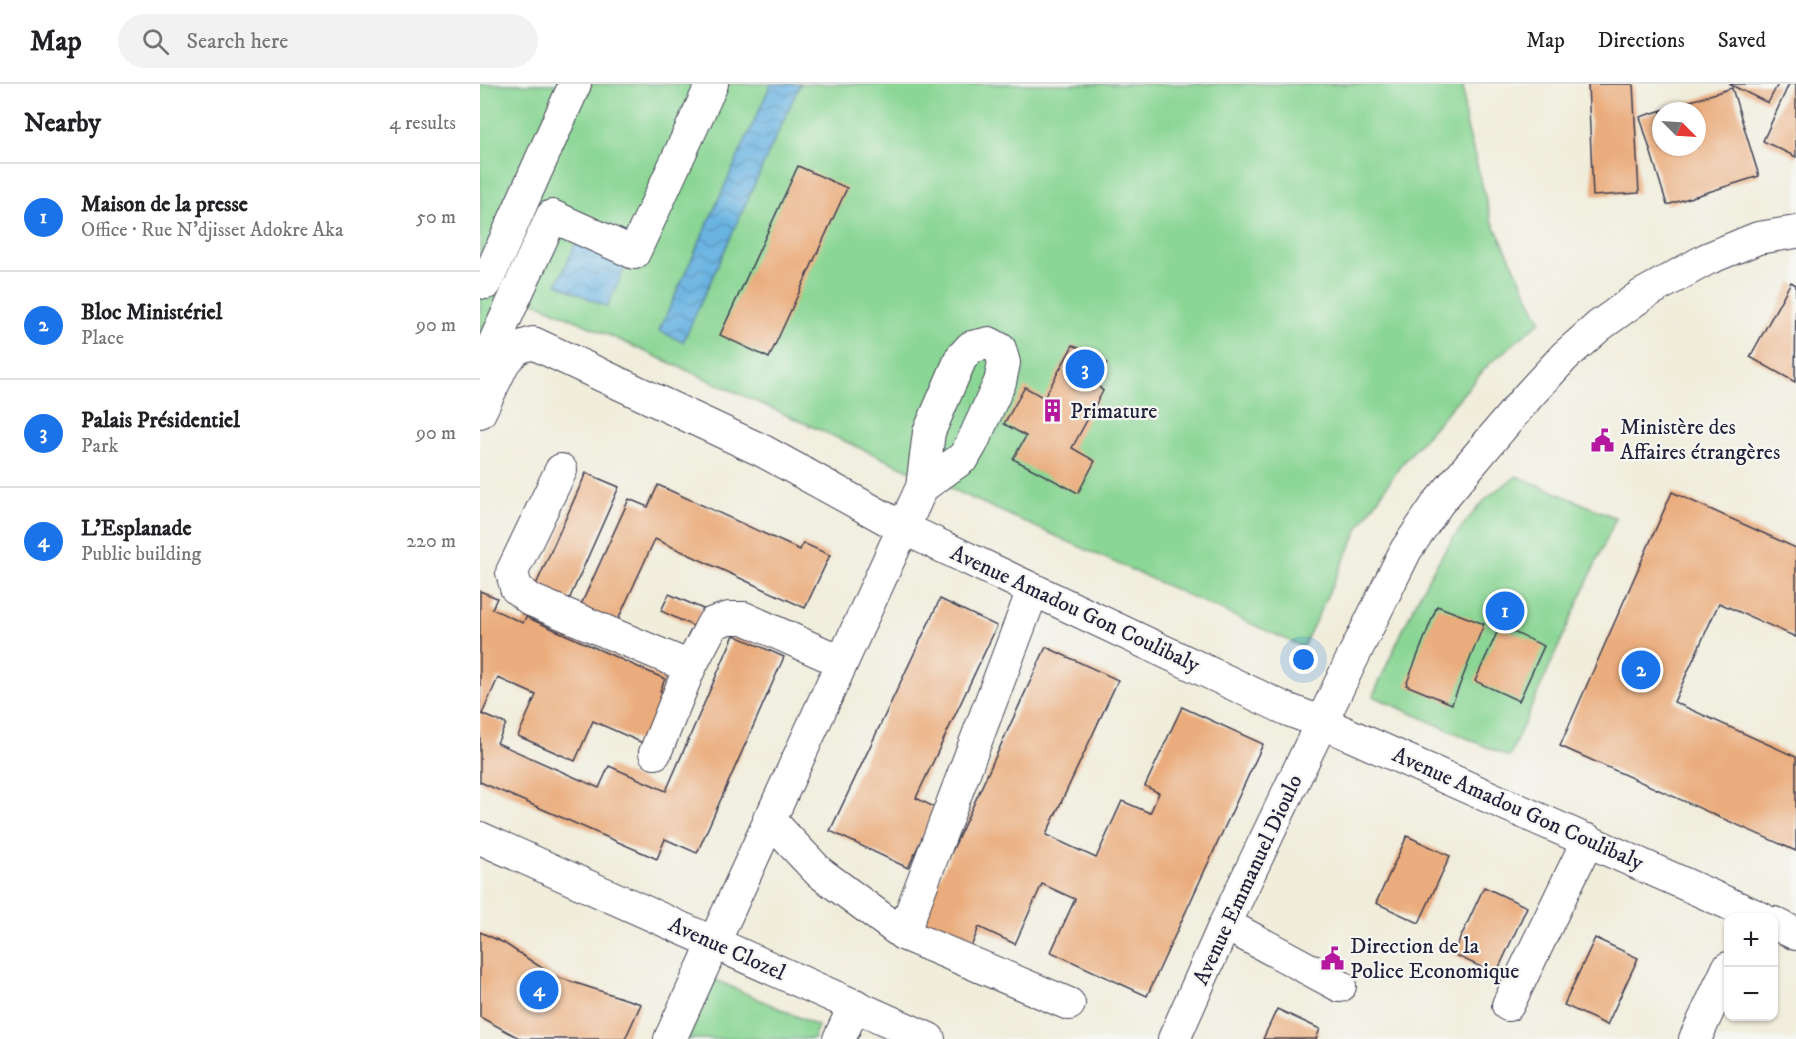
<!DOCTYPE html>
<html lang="en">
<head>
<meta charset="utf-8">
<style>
	body { margin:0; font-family:"IM FELL DW Pica",serif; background:#f2f2f2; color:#202124 }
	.controls { position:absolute; right:18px; bottom:18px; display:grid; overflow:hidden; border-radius:12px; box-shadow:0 2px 4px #0004 }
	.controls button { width:54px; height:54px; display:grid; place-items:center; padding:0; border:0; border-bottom:2px solid #e0e0e0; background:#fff; color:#202124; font:30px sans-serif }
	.compass { position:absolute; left:1172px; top:18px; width:54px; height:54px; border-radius:50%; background:#fff; box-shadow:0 2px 4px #0004; rotate:114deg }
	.you { position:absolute; left:824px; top:576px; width:21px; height:21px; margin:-15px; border:4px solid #fff; border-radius:50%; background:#1a73e8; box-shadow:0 0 0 9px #1a73e833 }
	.badge { display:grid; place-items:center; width:39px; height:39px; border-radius:50%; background:#1a73e8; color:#fff; font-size:20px; font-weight:700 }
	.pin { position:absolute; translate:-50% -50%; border:3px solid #fff; box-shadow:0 2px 6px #0006 }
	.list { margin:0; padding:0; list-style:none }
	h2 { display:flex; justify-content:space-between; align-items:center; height:78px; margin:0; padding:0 24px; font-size:26px }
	h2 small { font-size:20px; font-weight:400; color:#757577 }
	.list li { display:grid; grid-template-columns:39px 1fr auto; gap:18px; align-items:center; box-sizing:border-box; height:108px; padding:0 24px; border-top:2px solid #e0e0e0 }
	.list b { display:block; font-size:22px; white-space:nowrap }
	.list p { margin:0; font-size:20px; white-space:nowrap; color:#757577 }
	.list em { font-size:20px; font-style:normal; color:#757577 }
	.icon { flex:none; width:33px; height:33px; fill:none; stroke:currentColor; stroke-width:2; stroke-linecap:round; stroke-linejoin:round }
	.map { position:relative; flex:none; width:1316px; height:955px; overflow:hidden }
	header { display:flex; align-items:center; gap:36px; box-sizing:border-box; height:84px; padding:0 30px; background:#fff; border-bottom:2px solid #e0e0e0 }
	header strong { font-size:28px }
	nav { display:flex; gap:33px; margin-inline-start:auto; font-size:21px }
	.search { width:420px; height:54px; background:#f2f2f2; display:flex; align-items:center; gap:15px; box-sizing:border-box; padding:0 21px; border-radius:33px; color:#757577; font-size:22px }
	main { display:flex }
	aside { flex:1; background:#fff }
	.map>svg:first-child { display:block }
</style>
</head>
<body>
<header>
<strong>Map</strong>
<div class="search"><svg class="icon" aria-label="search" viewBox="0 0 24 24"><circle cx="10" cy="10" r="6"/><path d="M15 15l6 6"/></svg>Search here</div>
<nav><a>Map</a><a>Directions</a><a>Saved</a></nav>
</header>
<main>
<aside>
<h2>Nearby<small>4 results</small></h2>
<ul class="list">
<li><span class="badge">1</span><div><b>Maison de la presse</b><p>Office · Rue N'djisset Adokre Aka</p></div><em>50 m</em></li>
<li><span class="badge">2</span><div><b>Bloc Ministériel</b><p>Place</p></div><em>90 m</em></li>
<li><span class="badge">3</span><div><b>Palais Présidentiel</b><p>Park</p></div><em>90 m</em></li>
<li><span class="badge">4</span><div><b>L'Esplanade</b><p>Public building</p></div><em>220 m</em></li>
</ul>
</aside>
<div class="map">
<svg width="1316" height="955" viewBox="0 0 1316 955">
	<defs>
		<pattern id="water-waves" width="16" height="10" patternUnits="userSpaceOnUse" patternTransform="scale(1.5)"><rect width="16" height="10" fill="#6ab4e2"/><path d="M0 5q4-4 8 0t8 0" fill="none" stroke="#5792b8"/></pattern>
	</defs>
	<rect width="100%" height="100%" fill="#f6f6f2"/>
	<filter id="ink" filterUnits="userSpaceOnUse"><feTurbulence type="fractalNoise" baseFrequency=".0167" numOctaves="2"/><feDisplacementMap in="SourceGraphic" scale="12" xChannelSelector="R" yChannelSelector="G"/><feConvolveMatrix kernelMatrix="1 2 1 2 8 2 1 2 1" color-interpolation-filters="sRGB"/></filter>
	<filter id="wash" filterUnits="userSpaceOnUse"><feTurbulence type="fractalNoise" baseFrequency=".008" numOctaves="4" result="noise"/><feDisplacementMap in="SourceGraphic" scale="24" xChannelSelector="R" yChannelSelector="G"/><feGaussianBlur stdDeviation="1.35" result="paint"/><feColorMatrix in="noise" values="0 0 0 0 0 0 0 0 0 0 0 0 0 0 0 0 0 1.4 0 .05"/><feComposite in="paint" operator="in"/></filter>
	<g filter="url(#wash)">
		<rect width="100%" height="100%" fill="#f0eddb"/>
		<g fill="#8ad694" stroke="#567c68" stroke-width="1.5">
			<polygon points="0,0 983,0 985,35 1011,135 1061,237 1009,280 921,381 881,440 823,563 37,210 0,290"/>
			<path d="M1037,392L1136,434L1029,673L893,612C924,544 951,472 1004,417C1013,408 1026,400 1037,392Z"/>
			<polygon points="234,895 338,942 333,955 208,955"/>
		</g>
		<g fill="url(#water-waves)" stroke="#466b8e" stroke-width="1.5">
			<polygon points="291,0 320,0 203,258 179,247"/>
			<polygon points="99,153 149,175 127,223 77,200"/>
		</g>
		<g id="blocks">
			<g fill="#eaac7b" fill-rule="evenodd">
				<polygon points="1108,0 1153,0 1159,109 1113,112"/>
				<polygon points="1249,0 1298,0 1288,19"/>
				<polygon points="1309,0 1316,0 1316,73 1283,57"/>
				<path d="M1252,4L1279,92L1187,121L1160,33ZM1181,27H1217V63H1181Z"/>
				<polygon points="318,82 367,104 289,274 240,251"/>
				<polygon points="1311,198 1316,201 1315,298 1270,273"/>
				<polygon points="593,261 627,279 616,300 623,307 592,364 615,377 598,409 533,375 546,352 524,340 545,303 564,314"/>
				<polygon points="106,389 139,403 88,518 55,503"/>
				<polygon points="178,401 320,466 323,459 350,471 325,524 175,455 136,540 100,523 149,415 168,423"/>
				<polygon points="1192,408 1316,464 1316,553 1239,519 1194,618 1316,673 1316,767 1080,662"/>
				<polygon points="0,507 17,514 12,525 43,539 46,533 185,595 180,607 193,614 172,663 113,637 95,677 38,652 56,611 18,594 2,630 26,640 17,659 119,704 129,682 186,707 254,551 304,573 217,769 185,755 177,775 0,698"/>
				<polygon points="189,510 223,525 215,543 181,527"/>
				<polygon points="460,515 517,542 436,714 456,724 428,784 350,747"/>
				<polygon points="957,522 1004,540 972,620 926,601"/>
				<polygon points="1020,542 1064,562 1039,617 995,597"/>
				<polygon points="566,563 638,596 566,751 616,774 642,717 670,729 679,709 665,702 702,623 783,660 667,912 571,868 595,815 562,800 535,860 499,843 491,863 439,839"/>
				<polygon points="927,752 970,772 939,839 896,819"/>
				<polygon points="1004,803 1047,823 1016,890 973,870"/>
				<polygon points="0,848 24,859 74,892 161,920 145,955 41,955 0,933"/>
				<polygon points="1115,854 1158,874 1127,941 1084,921"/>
				<polygon points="797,925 840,945 836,955 783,955"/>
			</g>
		</g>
	</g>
	<g filter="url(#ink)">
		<use href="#blocks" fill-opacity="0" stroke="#414053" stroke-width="1.5"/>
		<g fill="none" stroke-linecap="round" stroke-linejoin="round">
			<defs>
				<g id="minor">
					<polyline points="0,197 6,199 95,0"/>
					<polyline points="0,290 72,132 154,169 232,0"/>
					<polyline points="0,328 24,278 37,264 53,259 283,367 423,444 806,625 843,639 1281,834"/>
					<polyline points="81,386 32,488 36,504 51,516 210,583"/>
					<polyline points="175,669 210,583 233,539 249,534 264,534 362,578"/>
					<polyline points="289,735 339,788 423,850 589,920"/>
					<polyline points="0,754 449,955"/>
					<polyline points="1294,839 1316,850"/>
					<polyline points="745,840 860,902"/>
					<polyline points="423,850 553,506"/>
					<polyline points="1028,921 1108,756"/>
					<polyline points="190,955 442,403 449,348 481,274 491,263 509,259 520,265 524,279 520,298 492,359 484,373 442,403"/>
					<polyline points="359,955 375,921"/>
					<polyline points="694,955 745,840 870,579 926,466 958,419 1048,312 1085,272 1119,242 1162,211 1227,175 1278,154 1316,148"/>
					<polyline points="1215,955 1248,884"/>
				</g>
			</defs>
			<use href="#minor" stroke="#414053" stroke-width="34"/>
			<use href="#minor" stroke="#fff" stroke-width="32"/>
		</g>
	</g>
	<defs>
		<symbol id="building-bare" viewBox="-9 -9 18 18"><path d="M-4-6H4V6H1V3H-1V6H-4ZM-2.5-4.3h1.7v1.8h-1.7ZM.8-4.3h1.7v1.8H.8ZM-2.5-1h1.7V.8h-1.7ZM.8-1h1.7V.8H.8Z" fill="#b5179e" stroke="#f6f6f2" stroke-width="2.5" paint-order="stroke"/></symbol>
		<symbol id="civic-bare" viewBox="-9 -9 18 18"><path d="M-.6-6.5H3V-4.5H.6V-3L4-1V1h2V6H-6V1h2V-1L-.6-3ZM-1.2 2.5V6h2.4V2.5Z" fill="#b5179e" stroke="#f6f6f2" stroke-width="2.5" paint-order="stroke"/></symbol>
	</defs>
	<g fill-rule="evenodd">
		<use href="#building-bare" x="556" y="310" width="33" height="33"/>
		<use href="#civic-bare" x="1106" y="340" width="33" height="33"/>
		<use href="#civic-bare" x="836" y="858" width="33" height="33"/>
	</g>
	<g text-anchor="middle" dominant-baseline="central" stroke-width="4.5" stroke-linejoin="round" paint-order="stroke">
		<g font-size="22" fill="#22223b" stroke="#f6f6f2" text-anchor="start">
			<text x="590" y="327">Primature</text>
			<text x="1140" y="343">Ministère des<tspan x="1140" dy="25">Affaires étrangères</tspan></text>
			<text x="870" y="862">Direction de la<tspan x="870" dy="25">Police Economique</tspan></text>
		</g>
		<g font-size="22" fill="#22223b" stroke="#f6f6f2">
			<text transform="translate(595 525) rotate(25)">Avenue Amadou Gon Coulibaly</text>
			<text transform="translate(1038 725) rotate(24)">Avenue Amadou Gon Coulibaly</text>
			<text transform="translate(768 796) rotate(-65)">Avenue Emmanuel Dioulo</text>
			<text transform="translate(247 865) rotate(24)">Avenue Clozel</text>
		</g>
	</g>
</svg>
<div class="controls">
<button>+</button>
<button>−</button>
</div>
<svg class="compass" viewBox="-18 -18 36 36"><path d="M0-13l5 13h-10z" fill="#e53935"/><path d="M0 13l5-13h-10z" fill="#757577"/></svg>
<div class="you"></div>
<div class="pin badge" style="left:1025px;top:527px">1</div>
<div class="pin badge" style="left:1161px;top:586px">2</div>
<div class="pin badge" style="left:605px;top:285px">3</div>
<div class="pin badge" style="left:59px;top:906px">4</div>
</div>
</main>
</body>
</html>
